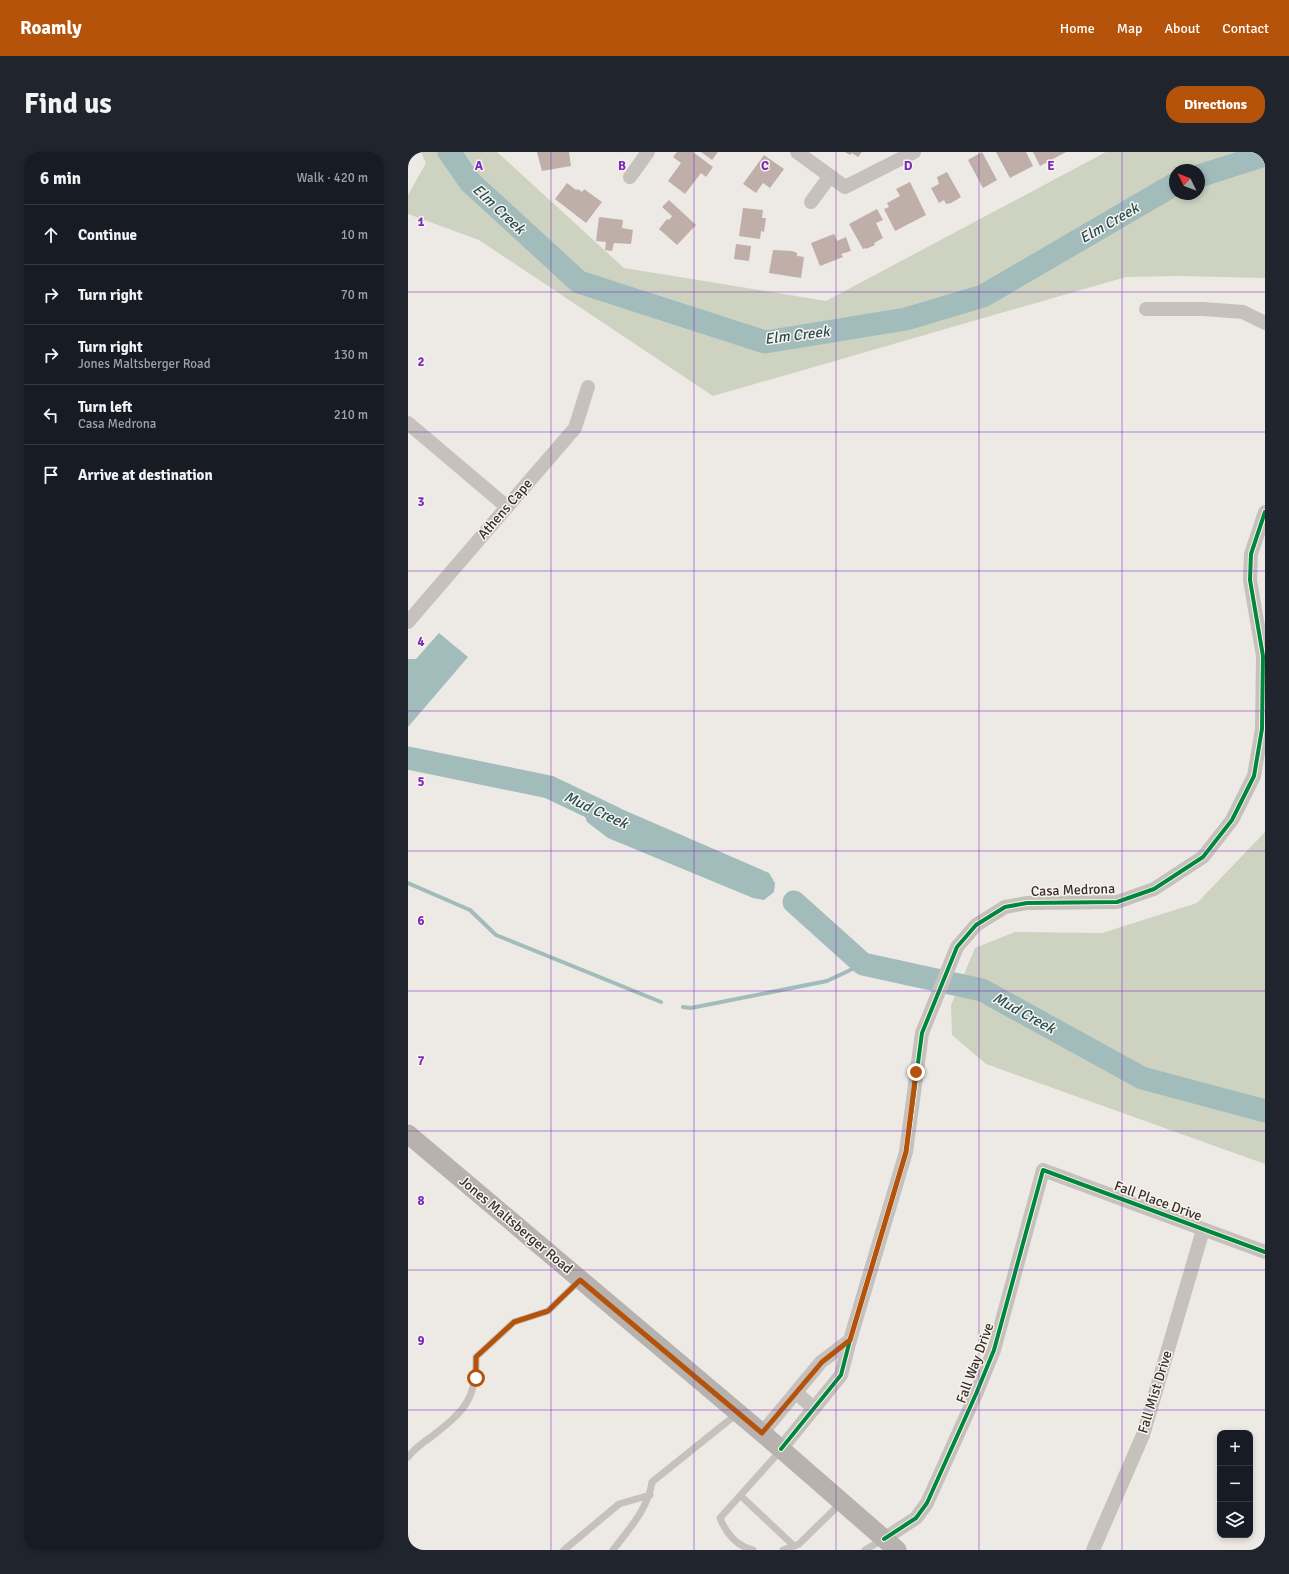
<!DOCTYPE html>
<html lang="en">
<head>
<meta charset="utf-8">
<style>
	body { margin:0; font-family:Signika,sans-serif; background:#20242c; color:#f1f3f6 }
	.controls { position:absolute; right:12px; bottom:12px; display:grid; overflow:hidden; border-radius:8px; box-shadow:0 2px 6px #0003 }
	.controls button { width:36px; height:36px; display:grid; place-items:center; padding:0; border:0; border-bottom:1px solid #363941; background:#171b24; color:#f1f3f6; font:20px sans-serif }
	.compass { position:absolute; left:761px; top:12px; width:36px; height:36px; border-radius:50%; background:#171b24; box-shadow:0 2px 6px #0003; rotate:313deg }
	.stop { position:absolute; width:12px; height:12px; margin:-9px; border:3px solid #b45309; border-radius:50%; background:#fff }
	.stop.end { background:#b45309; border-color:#fff; box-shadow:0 1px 4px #0008 }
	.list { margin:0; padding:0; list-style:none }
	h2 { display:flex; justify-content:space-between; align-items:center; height:52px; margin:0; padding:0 16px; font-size:17px }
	h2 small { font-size:13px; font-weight:400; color:#9ea1a6 }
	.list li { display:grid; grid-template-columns:26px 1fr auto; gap:12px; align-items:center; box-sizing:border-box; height:60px; padding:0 16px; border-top:1px solid #363941 }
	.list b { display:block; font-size:15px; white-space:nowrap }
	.list p { margin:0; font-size:13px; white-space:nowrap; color:#9ea1a6 }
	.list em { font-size:13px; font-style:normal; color:#9ea1a6 }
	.icon { flex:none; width:22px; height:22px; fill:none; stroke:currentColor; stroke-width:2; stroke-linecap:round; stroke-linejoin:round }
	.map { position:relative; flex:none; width:857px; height:1398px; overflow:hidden; border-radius:16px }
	header { display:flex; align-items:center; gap:24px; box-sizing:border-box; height:56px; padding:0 20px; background:#b45309; color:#fff }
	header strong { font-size:19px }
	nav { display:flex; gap:22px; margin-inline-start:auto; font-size:14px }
	.intro { display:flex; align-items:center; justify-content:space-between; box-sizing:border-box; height:96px; padding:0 24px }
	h1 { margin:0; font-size:28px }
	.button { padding:10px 18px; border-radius:16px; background:#b45309; color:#fff; font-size:14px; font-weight:700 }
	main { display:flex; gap:24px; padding:0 24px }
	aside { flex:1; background:#171b24; border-radius:16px; box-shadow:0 2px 6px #0003 }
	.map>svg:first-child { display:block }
</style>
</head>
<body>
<header>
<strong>Roamly</strong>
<nav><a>Home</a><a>Map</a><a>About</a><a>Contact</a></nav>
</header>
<div class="intro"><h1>Find us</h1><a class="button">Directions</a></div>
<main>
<aside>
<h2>6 min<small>Walk · 420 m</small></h2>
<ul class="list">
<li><svg class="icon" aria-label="ahead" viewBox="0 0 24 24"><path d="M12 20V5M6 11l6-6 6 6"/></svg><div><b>Continue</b></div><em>10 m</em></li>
<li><svg class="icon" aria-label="right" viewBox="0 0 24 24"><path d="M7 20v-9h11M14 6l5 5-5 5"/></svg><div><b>Turn right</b></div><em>70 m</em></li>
<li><svg class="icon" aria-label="right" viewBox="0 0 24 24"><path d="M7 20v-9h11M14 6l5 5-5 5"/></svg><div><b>Turn right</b><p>Jones Maltsberger Road</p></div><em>130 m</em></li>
<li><svg class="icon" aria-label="left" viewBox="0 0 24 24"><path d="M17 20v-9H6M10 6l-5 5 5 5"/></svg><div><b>Turn left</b><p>Casa Medrona</p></div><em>210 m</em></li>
<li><svg class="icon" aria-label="arrive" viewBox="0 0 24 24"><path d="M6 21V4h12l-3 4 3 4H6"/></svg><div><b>Arrive at destination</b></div></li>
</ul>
</aside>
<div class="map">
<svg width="857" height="1398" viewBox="0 0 857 1398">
	<rect width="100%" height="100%" fill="#ede9e4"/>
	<g fill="#ced2c0" fill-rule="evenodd">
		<path d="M13,0H89L216,116L418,149L698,0H857V126L771,124L718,125L305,244L71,88L0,62V43L18,11ZM767,18H791V42H767Z"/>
		<polygon points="857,680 857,1012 578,912 544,883 543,853 567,796 607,780 694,781 789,751"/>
	</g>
	<g fill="#a2bcbc">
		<polygon points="31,481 60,505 0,575 0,507 8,507"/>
		<polygon points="180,648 195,649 361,721 367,731 366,740 356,748 345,746 200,686 179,670 175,659"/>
	</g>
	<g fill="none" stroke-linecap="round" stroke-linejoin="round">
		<g stroke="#a2bcbc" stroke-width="4">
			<polyline points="0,731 62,758 88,783 253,850"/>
			<polyline points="275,855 283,856 419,829 455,812"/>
		</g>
		<g stroke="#a2bcbc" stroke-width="23">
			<polyline points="41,0 62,30 171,130 357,190 498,167 575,144 767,32"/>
			<polyline points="791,24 857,3"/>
			<polyline points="0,606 141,635 206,666"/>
			<polyline points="386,750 455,812 574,838 734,926 857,959"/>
		</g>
	</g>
	<g fill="#bfafa8">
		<polygon points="129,0 161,0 163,14 134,19"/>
		<polygon points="269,0 285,0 305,15 298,25 293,21 277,42 260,29 273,11 265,5"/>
		<polygon points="293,0 310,0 304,8"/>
		<polygon points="437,0 454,0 450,5 444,1 442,3"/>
		<polygon points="574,0 589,28 575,36 560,8"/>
		<polygon points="588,0 618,0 625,14 602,26"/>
		<polygon points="625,0 658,0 632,14"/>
		<polygon points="356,3 376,17 362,36 355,31 348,41 335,32"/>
		<polygon points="539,20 553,45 543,51 538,52 536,48 531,51 523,36 531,32 529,25"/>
		<polygon points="502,30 518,63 487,79 476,57 481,55 479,51 492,44 488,37"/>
		<polygon points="159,31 168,38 170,37 174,40 176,37 194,50 178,71 147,47"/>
		<polygon points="261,48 288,73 269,93 251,77 259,67 261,68 264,64 254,55"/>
		<polygon points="335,56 355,58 354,66 358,66 356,80 353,79 352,87 331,84"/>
		<polygon points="469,57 475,68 468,71 475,86 466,91 467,93 458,97 458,96 455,97 441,72"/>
		<polygon points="191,65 215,68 214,76 225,78 223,92 206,91 204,99 197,98 198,90 188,89"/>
		<polygon points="426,82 429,89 438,85 443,99 433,102 435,105 412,114 403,91"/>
		<polygon points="328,92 343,94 341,109 326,107"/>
		<polygon points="365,98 384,99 389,101 389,104 396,105 393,126 361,121"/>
	</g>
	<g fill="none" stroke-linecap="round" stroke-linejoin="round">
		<g stroke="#c6c1bd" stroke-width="7">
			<path d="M0,1305C7,1296 14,1291 23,1285C55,1260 69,1248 68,1205L106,1170L140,1159L172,1128"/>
			<polyline points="333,1344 386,1394"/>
			<polyline points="156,1398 211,1352 242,1343"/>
			<path d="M205,1398C221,1377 240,1357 244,1330L330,1261"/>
			<path d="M345,1398C329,1394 318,1381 312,1366L373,1298"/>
			<polyline points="375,1398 391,1392 433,1351"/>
			<polyline points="457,1398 474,1388"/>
		</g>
		<g stroke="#c6c1bd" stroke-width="14">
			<polyline points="389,0 437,35 506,0"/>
			<polyline points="222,25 240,0"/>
			<polyline points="403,50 422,24"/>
			<polyline points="738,157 795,157 835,160 857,171"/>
			<polyline points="0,271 99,355"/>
			<polyline points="0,470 167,276 180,235"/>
			<polyline points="388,1241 406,1256"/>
			<polyline points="354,1281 413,1210 442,1188"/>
			<polyline points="373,1297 433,1223 442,1188 498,1000 514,881 549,795 568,773 597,755 619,751 709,750 746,737 795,705 824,668 846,624 854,577 855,504 842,428 843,402 857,360"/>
			<polyline points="476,1387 508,1366 519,1351 568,1242 586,1198 635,1018 857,1100"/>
			<polyline points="685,1398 735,1283 795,1078"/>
		</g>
		<polyline stroke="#b7b2ae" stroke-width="19" points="0,982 373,1297 489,1398"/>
		<defs>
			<g id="cycleway">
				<polyline points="373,1297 433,1223 442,1188 498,1000 514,881 549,795 568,773 597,755 619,751 709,750 746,737 795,705 824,668 846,624 854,577 855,504 842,428 843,402 857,360"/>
				<polyline points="476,1387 508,1366 519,1351 568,1242 586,1198 635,1018 857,1100"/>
			</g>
		</defs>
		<use href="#cycleway" stroke="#f9f3ec" stroke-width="6"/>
		<use href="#cycleway" stroke="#00873e" stroke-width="4"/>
	</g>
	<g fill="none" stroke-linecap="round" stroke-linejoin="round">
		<polyline stroke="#b45309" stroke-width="5" points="68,1226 68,1205 106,1170 140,1159 172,1128 354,1281 414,1210 442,1188 498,1000 508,920"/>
	</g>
	<path fill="none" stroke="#7b2cbf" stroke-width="1" stroke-opacity="0.55" d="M143,0V1398M286,0V1398M428,0V1398M571,0V1398M714,0V1398M0,140H857M0,280H857M0,419H857M0,559H857M0,699H857M0,839H857M0,979H857M0,1118H857M0,1258H857"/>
	<g text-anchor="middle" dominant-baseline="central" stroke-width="3" stroke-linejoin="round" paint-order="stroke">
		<g font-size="14" fill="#372f2b" stroke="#f9f3ec">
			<text transform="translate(97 357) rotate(-49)">Athens Cape</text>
			<text transform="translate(665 738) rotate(-2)">Casa Medrona</text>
			<text transform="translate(750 1049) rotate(20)">Fall Place Drive</text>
			<text transform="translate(108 1073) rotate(40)">Jones Maltsberger Road</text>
			<text transform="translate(567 1211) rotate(-70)">Fall Way Drive</text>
			<text transform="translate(747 1240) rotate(-73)">Fall Mist Drive</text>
		</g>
		<g font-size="15" font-style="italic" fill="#245055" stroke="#f9f3ec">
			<text transform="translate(91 57) rotate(43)">Elm Creek</text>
			<text transform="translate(701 71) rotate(-30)">Elm Creek</text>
			<text transform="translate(389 183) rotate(-7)">Elm Creek</text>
			<text transform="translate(188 658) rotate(25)">Mud Creek</text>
			<text transform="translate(616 861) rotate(29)">Mud Creek</text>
		</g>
	</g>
	<g font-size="13" text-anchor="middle" font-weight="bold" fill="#7b2cbf" stroke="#f9f3ec" stroke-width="3" stroke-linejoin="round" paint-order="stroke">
		<text x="71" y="18">A</text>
		<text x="214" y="18">B</text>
		<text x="357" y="18">C</text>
		<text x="500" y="18">D</text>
		<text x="643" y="18">E</text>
		<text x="13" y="74">1</text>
		<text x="13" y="214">2</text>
		<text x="13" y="354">3</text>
		<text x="13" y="494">4</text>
		<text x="13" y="634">5</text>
		<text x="13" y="773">6</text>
		<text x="13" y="913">7</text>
		<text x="13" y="1053">8</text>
		<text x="13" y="1193">9</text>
	</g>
</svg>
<div class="controls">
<button>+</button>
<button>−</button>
<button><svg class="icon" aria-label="layers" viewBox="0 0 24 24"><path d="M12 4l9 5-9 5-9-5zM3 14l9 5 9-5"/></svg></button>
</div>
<svg class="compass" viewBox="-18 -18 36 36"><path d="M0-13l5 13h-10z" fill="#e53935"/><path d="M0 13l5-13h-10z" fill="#9ea1a6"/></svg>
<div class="stop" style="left:68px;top:1226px"></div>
<div class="stop end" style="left:508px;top:920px"></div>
</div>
</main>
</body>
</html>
